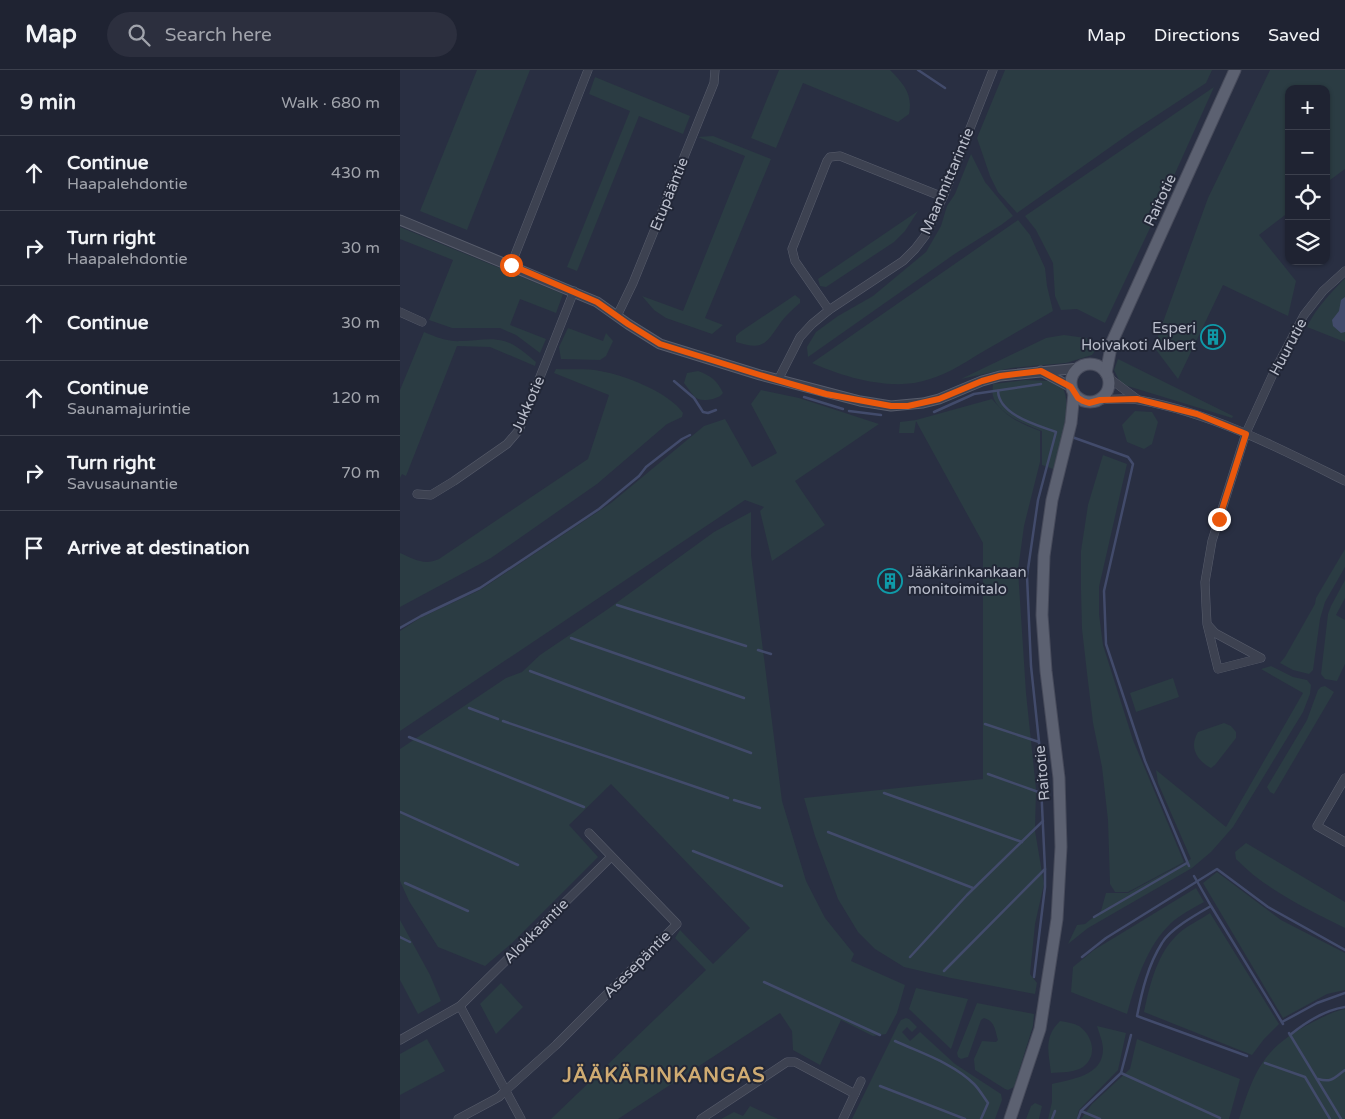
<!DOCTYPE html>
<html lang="en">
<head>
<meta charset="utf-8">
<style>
	body { margin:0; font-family:"Varela Round",sans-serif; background:#2c2f3e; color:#f1f3f6 }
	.controls { position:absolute; right:15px; top:15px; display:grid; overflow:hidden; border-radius:10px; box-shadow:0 1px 4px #0004 }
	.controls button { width:45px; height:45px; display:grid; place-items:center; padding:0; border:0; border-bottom:1px solid #3c404d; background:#1f2332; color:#f1f3f6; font:25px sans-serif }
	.stop { position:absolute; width:15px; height:15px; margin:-11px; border:4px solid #ea580c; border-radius:50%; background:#fff }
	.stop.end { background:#ea580c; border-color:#fff; box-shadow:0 1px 5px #0008 }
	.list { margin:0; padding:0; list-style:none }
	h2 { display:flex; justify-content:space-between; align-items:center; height:65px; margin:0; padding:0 20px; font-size:21px }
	h2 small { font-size:16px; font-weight:400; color:#a1a4ac }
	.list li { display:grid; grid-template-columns:32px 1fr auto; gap:15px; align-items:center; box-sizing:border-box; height:75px; padding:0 20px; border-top:1px solid #3c404d }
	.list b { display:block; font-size:19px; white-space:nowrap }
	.list p { margin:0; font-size:16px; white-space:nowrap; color:#a1a4ac }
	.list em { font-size:16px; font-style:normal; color:#a1a4ac }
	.icon { flex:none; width:28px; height:28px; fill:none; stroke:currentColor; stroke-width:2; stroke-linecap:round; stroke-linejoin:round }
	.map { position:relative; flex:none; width:945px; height:1049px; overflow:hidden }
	header { display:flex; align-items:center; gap:30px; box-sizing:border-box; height:70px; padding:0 25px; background:#1f2332; border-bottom:1px solid #3c404d }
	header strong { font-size:24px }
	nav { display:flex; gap:28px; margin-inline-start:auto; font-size:18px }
	.search { width:350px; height:45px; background:#2c2f3e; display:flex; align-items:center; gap:12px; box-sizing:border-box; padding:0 18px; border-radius:28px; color:#a1a4ac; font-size:19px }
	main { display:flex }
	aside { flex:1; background:#1f2332 }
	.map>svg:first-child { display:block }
</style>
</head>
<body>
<header>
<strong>Map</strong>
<div class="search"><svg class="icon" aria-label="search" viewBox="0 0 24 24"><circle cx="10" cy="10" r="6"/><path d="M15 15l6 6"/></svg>Search here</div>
<nav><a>Map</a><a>Directions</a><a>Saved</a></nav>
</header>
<main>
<aside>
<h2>9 min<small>Walk · 680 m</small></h2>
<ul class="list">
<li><svg class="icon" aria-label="ahead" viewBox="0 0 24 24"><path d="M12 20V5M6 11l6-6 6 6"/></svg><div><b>Continue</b><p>Haapalehdontie</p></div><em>430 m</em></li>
<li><svg class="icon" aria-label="right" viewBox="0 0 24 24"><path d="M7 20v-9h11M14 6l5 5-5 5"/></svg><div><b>Turn right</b><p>Haapalehdontie</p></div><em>30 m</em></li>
<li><svg class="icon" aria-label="ahead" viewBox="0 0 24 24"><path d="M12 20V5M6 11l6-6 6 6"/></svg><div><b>Continue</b></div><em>30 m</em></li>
<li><svg class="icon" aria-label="ahead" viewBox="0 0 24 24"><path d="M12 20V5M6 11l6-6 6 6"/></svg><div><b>Continue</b><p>Saunamajurintie</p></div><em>120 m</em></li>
<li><svg class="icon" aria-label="right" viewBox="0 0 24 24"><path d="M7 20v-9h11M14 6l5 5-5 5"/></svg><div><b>Turn right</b><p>Savusaunantie</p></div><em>70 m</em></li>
<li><svg class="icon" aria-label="arrive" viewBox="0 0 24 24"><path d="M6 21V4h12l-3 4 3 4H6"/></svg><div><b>Arrive at destination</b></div></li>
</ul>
</aside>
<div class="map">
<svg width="945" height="1049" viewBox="0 0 945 1049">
	<rect width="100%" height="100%" fill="#292f42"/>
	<g fill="#2b3c43">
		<polygon points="77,0 130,0 67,160 20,141"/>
		<path d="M379,0H490C504,14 513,25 509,44L498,52L403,13L376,78L351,68Z"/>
		<polygon points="605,0 812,0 806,13 733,61 617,143 598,122 590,106 577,68"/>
		<polygon points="870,0 945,0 945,99 926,113 926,19 889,19 889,142 859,165 896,211 888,246 823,215 778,309 754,277 808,128"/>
		<polygon points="195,7 290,46 283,64 239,46 177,201 167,197 230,41 189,24"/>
		<polygon points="814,17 759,139 705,253 677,239 661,240 655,226 653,193 636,160 625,146"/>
		<polygon points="313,66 371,89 305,248 323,255 312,264 266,248 254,240 242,226 283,241 345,86 298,67"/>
		<polygon points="571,84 585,112 613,146 601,155 556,183 408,287 407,277 416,262 438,246 473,226 526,182 541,156 547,136 555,124"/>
		<polygon points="518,141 505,161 494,172 426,217 420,216 418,209"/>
		<path d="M618,150L630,165L645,198L647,216L653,241C630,254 607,268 584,281C567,291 550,303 530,309C494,322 446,308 412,293Z"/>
		<polygon points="0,157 163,224 156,243 120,229 110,255 146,269 140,283 116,265 100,258 52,258 29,250 53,190 0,169"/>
		<path d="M945,208V272L907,257C916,238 930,224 945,208Z"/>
		<path d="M395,225L400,229V233C393,239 386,245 381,252C366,273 365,281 336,272V266L340,262Z"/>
		<polygon points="168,258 203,271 206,263 213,271 206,286 200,290 161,289 159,277"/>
		<path d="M24,262C36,267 48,272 61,271C75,271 90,267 104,271C116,274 127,285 136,292L135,296L90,277L57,276L6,406L2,404L0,408V320Z"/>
		<polygon points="664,265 686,268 698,277 692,285 666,293 611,298 561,309 646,268"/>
		<polygon points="718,289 833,346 832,348 721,314 714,300"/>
		<path d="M156,299C170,300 186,298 200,301C224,305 269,322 283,343L282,347L267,354L197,414L91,488L0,537V483C14,489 24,496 39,489L188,389L209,325L154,303Z"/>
		<path d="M298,301C311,306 317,310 323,323C320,327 318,327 313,329C295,333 294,326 284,313L287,303Z"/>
		<path d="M625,310C636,311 652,309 660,315C676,329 658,381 653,399L642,395V361C627,355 597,344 593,326C592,323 593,318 593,314Z"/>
		<polygon points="361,320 399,328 479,354 395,411 425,455 372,491 360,441 364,437 345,430 0,661 0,561 20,548 80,520 211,433 304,356 325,349 352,397 377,383 351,334"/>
		<path d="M592,329C607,347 618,353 640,361V392L624,456L618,500L626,623L636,719L635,761L644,814L635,854L630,904L637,913L635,924L551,908L504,897L475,879L458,862L438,829L415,766L404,728L583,709V473L516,351L514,363H499L500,352L516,350Z"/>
		<polygon points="735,341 752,342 758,352 752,374 744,379 727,372 722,355"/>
		<polygon points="703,385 727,394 699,517 699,544 703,575 733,670 784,792 728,822 715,822 710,814 708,750 702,697 693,653 687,603 682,559 681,520 681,481 688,435"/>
		<polygon points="351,442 351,485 382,731 406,811 425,848 454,884 451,891 505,915 497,943 486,964 473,966 441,950 420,995 393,980 392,961 380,943 218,1049 151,1049 306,900 275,868 280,860 313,894 350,858 211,714 169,755 198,787 112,873 85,896 38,877 9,831 0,811 0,679 106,608 122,602 140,585 208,539 314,462"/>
		<polygon points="945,479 945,497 925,532 920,549 913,600 909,604 893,600 880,593 885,587 915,534 916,528"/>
		<polygon points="945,510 945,528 936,545 945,550 945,594 937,611 925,609 921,604 928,544 931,536"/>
		<polygon points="871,596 893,607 907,610 911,615 910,624 903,642 833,757 811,782 792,798 688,858 668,874 677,855 685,854 701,841 706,823 728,823 791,789 758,713 756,700 826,757 903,623 861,599"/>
		<polygon points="773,608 779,627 736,642 730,623"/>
		<polygon points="925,616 934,622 874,724 870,722 867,717 907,650 918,620 921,617"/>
		<path d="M824,653L831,656L836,662V668L815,695L811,698C796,690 789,677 798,662Z"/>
		<path d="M846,773L945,832V858C907,839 866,820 836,789L835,782Z"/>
		<polygon points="817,802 881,850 945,883 945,920 927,924 883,948 803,813"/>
		<path d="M796,818L804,832C793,838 780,845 771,853C746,877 736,912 727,944L671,922L673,897L694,880Z"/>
		<path d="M810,843L879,954L864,969L852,985L744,942C750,914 757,883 779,863C788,855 800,850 810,843Z"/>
		<polygon points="0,850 30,905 41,931 18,944 0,910"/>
		<polygon points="101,913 123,937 96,964 80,934"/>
		<polygon points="516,918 568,929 551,979 509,939"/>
		<path d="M577,933L634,944L633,956L614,1017L608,1020L605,1019L575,1000L574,989L582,971L596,972L598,970C595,960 595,951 584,948L581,950L568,987L561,989L558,987L557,983Z"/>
		<path d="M945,939V1049H839C855,999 864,977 913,952C923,947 934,941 945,939Z"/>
		<polygon points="506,948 509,949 517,957 512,962 507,957 502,962 510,971 520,962 555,994 601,1024 602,1030 595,1049 452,1049 498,955 501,950"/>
		<path d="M660,951C666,952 673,953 679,956C693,966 698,986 683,997C674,1003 661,1002 651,1003C649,982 643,968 660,951Z"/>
		<path d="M697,956L726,963L718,1000L679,1040L677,1049H648L652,1032V1014C672,1009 703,1006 703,979C703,972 699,963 697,956Z"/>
		<polygon points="27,969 45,1001 0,1025 0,984"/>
		<polygon points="737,969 840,1009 829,1049 681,1049 692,1034 730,999"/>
		<polygon points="635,1033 642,1036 639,1049 626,1049 631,1036"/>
		<polygon points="350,1036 378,1049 321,1049 334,1042 343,1046"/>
	</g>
	<polygon fill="#424b6b" points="945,227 945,262 941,263 933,256 932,250 939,241 941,230"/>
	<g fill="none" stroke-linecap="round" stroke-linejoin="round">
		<g stroke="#424b6b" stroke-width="2.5">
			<polyline points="518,0 545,18"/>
			<polyline points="274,311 294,328 303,342 308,343 316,340"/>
			<polyline points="404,327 443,339"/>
			<polyline points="449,341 481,345"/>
			<polyline points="534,342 574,324 641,314"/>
			<polyline points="672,367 728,387 733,394 704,521 706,574 745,691 789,796"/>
			<polyline points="217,535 346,576"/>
			<polyline points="0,558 21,546 80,518 199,439 239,406 246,397 282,369 290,365"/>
			<polyline points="171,568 344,628"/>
			<polyline points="358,580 371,584"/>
			<polyline points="130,601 351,683"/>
			<polyline points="69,638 98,649"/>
			<polyline points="103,651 328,728"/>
			<path d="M585,654L639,672L631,596L627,506L638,430L656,362C637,355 599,345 598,321"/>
			<polyline points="9,667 184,737"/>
			<polyline points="588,704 641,723"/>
			<polyline points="484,723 622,772"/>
			<polyline points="334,730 360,738"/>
			<polyline points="0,742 118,795"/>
			<polyline points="428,762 573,818"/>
			<polyline points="293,781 382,816"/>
			<polyline points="794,806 811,836 883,954"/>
			<polyline points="5,813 68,841"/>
			<path d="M811,836C797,844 770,859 762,873C748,895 742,921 737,946L847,986"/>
			<polyline points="694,847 787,793"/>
			<polyline points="0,867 10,872"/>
			<polyline points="510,887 567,825 643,751"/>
			<polyline points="682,887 706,868 817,799 868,837 945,880"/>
			<polyline points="544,901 645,799 639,672"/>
			<polyline points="634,907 645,817 645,799"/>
			<polyline points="364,912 480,965"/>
			<polyline points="882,952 917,933 945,923"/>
			<polyline points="889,963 941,1049"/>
			<path d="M890,965C906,952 925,940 945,937"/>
			<path d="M495,971C521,983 553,993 574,1014C579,1019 583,1026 588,1033L581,1049"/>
			<polyline points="865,993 905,1007 930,1049"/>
			<polyline points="721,1003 820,1048"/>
			<path d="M918,1009C932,1013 934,1008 945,1000"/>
			<polyline points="480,1016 565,1049"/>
			<polyline points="681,1041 700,1049"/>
			<polyline points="652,1049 655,1041"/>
			<polyline points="678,1049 681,1041 721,1003 731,965"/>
		</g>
		<defs>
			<g id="minor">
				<polyline points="111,195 188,0"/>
				<polyline points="429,240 395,191 392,179 427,91 430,87 440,86 543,127"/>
				<polyline points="0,242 22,252"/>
				<polyline points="217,246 233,213 314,13 315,0"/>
				<polyline points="709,308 737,329"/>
				<polyline points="378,310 400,267 412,254 429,240 503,191 515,179 525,166 543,127 593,0"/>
				<path d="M700,330C713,329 727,328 739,330C812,343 879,378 945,411"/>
				<polyline points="17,424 31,425 54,411 107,374 119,360 174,221"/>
				<polyline points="807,554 815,563 861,588 818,599 807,554 806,535 805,512 812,471 846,363 873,304 904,245 923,221 945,201"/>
				<polyline points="945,708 917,756 945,772"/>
				<polyline points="60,936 121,1049"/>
				<polyline points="0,970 60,936 211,787"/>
				<polyline points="58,1049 99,1027 105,1021 156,975 277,854 189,763"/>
				<polyline points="301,1049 387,992 395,992 455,1024"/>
				<polyline points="443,1049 461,1011"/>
			</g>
			<g id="tertiary">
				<polyline points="0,150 197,232 228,254 260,274 360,305 460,331 491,336 523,333 539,329 582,311 600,306 680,298"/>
				<polyline points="641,301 671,317"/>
			</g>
			<g id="primary">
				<circle cx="690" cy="313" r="19"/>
				<polyline points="706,303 712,272 835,0"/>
				<polyline points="610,1049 640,959 657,849 661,777 659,708 646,601 642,545 644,486 652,430 671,353 674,323"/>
			</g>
		</defs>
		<use href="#minor" stroke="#585d6c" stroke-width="9"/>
		<use href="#tertiary" stroke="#585d6c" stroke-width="11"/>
		<use href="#primary" stroke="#474b5b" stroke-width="13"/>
		<use href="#minor" stroke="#3d4251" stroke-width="8"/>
		<use href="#tertiary" stroke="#3d4251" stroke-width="9"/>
		<use href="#primary" stroke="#5c6171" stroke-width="11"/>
	</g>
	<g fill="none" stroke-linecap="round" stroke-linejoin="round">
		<polyline stroke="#ea580c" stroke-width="6" points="111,195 197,232 228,254 260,274 360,305 426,324 491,336 508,336 539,329 582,311 600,306 641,301 671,317 678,328 683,331 689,333 700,330 737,329 797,344 846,364 819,449"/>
	</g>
	<defs>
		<symbol id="building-ring" viewBox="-11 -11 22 22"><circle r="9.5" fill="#222737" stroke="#0f9aa8" stroke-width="1.5"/><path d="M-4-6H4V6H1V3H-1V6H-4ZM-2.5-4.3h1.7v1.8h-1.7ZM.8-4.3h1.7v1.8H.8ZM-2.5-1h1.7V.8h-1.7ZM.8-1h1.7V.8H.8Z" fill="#0f9aa8"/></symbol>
	</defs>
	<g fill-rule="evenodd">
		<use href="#building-ring" x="799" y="253" width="28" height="28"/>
		<use href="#building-ring" x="476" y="497" width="28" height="28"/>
	</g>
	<g text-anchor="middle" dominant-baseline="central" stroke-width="4" stroke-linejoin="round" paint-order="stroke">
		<g font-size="15" fill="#babecb" stroke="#222737">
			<text transform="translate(547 111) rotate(-67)">Maanmittarintie</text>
			<text transform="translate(269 124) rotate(-68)">Etupääntie</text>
			<text transform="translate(760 130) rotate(-65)">Raitotie</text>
			<text transform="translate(888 277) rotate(-62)">Huurutie</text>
			<text transform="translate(128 334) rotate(-66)">Jukkotie</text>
			<text transform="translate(642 703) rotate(-95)">Raitotie</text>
			<text transform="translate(136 861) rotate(-45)">Alokkaantie</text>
			<text transform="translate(237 894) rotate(-45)">Asesepäntie</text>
		</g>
		<g font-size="15" fill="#babecb" stroke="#222737" text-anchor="end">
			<text x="796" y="258">Esperi<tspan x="796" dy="17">Hoivakoti Albert</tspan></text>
			<text x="508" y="502" text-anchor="start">Jääkärinkankaan<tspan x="508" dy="17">monitoimitalo</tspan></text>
		</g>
		<g font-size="20" font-weight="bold" letter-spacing="1" fill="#cfab72" stroke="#222737">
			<text x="264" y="1006">JÄÄKÄRINKANGAS</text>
		</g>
	</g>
</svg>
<div class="controls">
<button>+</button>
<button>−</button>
<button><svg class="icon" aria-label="locate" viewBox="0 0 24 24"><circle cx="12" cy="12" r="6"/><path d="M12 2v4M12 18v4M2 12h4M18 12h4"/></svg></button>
<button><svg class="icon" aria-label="layers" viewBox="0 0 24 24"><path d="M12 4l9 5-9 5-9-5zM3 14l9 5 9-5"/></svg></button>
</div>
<div class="stop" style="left:111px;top:195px"></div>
<div class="stop end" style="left:819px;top:449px"></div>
</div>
</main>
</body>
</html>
